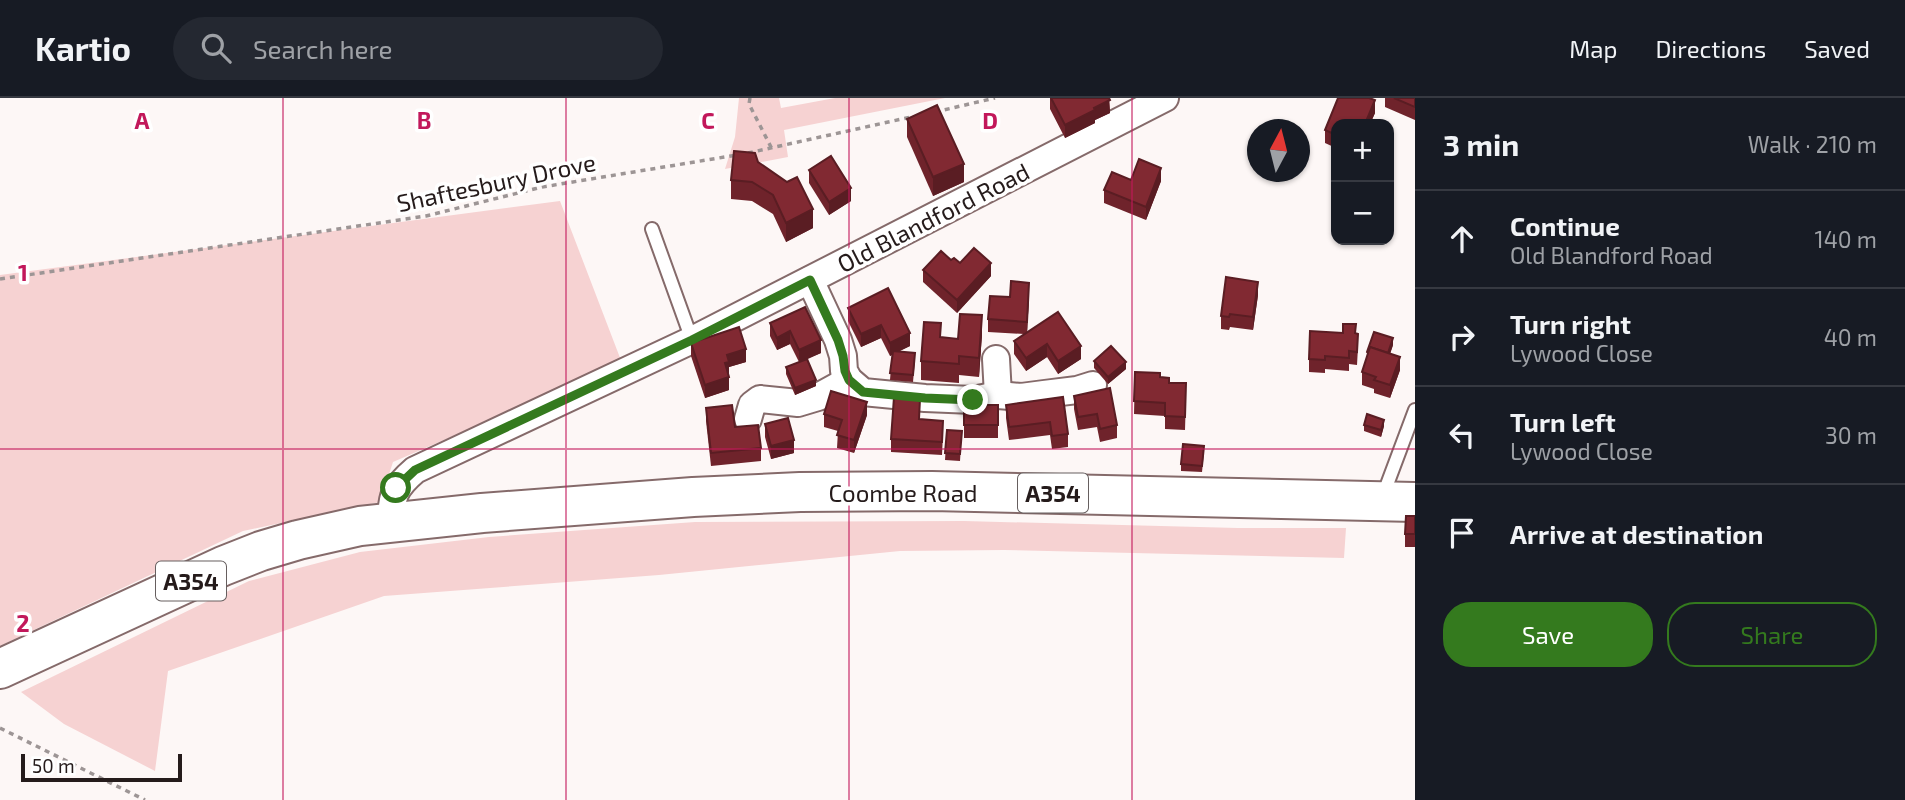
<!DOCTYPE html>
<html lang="en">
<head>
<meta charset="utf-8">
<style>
	body { margin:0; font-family:"Exo 2",sans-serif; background:#242831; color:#f1f3f6 }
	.controls { position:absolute; right:21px; top:21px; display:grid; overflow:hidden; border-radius:14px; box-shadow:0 2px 5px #0004 }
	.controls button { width:63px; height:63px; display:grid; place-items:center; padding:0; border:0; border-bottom:2px solid #363941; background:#171b24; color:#f1f3f6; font:35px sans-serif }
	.compass { position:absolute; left:1247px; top:21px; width:63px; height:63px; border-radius:50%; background:#171b24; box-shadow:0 2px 5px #0004; rotate:7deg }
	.scale { position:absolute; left:21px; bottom:18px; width:161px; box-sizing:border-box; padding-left:7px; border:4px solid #251b1b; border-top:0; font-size:19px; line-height:24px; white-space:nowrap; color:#251b1b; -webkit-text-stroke:5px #fff; paint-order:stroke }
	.stop { position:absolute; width:21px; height:21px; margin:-16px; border:5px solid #347a1e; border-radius:50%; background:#fff }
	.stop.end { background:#347a1e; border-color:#fff; box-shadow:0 2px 7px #0008 }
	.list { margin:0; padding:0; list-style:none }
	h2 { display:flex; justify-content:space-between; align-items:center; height:91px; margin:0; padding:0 28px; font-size:30px }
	h2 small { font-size:23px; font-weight:400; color:#9ea1a6 }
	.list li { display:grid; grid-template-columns:46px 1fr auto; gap:21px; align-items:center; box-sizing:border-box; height:98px; padding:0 28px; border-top:2px solid #363941 }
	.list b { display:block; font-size:26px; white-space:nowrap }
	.list p { margin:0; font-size:23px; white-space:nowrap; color:#9ea1a6 }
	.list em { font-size:23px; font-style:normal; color:#9ea1a6 }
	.actions { display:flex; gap:14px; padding:21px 28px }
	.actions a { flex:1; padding:16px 0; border:2px solid #347a1e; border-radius:28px; text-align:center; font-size:24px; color:#347a1e }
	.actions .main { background:#347a1e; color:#fff }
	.icon { flex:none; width:38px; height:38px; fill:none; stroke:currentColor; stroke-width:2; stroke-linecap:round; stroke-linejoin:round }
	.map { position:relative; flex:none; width:1415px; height:702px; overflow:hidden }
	header { display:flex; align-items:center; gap:42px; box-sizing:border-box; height:98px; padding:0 35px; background:#171b24; border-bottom:2px solid #363941 }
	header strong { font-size:33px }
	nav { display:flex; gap:38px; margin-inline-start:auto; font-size:24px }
	.search { width:490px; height:63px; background:#242831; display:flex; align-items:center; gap:18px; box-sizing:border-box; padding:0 24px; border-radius:38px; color:#9ea1a6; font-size:26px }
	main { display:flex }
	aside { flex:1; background:#171b24 }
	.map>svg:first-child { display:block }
</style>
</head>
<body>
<header>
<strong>Kartio</strong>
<div class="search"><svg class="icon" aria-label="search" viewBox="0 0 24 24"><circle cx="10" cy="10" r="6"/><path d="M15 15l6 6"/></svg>Search here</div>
<nav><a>Map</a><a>Directions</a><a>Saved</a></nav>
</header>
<main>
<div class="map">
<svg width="1415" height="702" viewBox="0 0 1415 702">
	<rect width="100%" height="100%" fill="#fdf7f6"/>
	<g fill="#f6d2d2">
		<polygon points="739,0 779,0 781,10 835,0 945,0 784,32 788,59 725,71 735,39"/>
		<polygon points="560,103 622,265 393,364 380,404 243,433 0,548 0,177"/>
		<polygon points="964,423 1238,430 1346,430 1344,460 1004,452 900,453 659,477 384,498 168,573 155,673 64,626 21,594 249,483 360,454 489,439 695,424"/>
	</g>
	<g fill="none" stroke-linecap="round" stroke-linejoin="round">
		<defs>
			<g id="lane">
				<polyline points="652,131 692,242"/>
				<polyline points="1382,400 1415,312"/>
			</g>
			<g id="street">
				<polyline points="810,182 838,242 843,258 844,273 849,282 863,294 925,300 973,302 998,297 1021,299 1044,296 1077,292 1093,287"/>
				<polyline points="996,261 998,297"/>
				<polyline points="748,321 752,307 760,301 798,305 818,299 849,282"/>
				<path d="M392,425C390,399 395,389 415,372L692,242L1165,0"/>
			</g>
			<polyline id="highway" points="0,571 223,468 261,453 298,442 360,428 482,415 693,399 800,394 932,393 1415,404"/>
		</defs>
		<use href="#lane" stroke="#856a6a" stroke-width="16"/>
		<use href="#street" stroke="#856a6a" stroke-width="30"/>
		<use href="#highway" stroke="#856a6a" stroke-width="42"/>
		<g stroke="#9d9595" stroke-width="3.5" stroke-dasharray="5 5" stroke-linecap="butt">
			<polyline points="750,0 749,6 772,51"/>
			<polyline points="935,14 995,0"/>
			<polyline points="748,55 911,19"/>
			<polyline points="0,181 426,118 542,89 737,57"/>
			<polyline points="0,630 145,702"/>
		</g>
		<use href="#lane" stroke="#fff" stroke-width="12"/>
		<use href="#street" stroke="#fff" stroke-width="26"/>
		<use href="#highway" stroke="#fff" stroke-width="38"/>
	</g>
	<g fill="#6f232b">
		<polygon points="1050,0 1109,0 1110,15 1095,22 1095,25 1065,40 1050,11"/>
		<polygon points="1338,0 1369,0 1375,2 1375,15 1370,26 1336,26 1336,50 1325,45 1325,32"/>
		<polygon points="1385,0 1415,0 1415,22 1385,9"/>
		<polygon points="907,21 964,84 933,98 907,39"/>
		<polygon points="758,64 813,130 786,144 773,116 752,103 731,101 731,82"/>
		<polygon points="809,72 851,103 829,117 809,85"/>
		<polygon points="1131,82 1161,83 1146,122 1104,105 1104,92"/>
		<polygon points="951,162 991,178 957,215 923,184 923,172"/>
		<polygon points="888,190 910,248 899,253 915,262 913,284 890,282 892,257 890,258 881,240 861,249 848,223 848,210"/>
		<polygon points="1258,197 1253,232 1230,229 1229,232 1221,231 1221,218"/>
		<polygon points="1029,198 1027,235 1081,261 1058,276 1047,259 1026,273 1014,256 1014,243 1024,236 988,234 988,221 1010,199"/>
		<polygon points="805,209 821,255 806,261 816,288 795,297 786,276 786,269 799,264 790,246 777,252 770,238 770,225"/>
		<polygon points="1356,235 1358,249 1357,267 1349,266 1349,273 1325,271 1325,275 1309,274 1309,261"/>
		<polygon points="982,236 979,279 959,277 959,285 921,282 921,263 941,239 958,241"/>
		<polygon points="691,245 746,264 729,269 729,292 705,300 691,258"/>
		<polygon points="1393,247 1390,256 1400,272 1390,300 1374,295 1374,291 1362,287 1362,274 1367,259 1367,254"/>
		<polygon points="1094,263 1126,271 1108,286 1094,270"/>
		<polygon points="1135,274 1160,279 1169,285 1186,298 1185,332 1165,331 1165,318 1134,316"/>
		<polygon points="1074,298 1117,327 1117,340 1100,344 1097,329 1078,332 1074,311"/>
		<polygon points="1063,299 1068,336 1068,349 1052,351 1050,337 1009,342 1006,320 1006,307"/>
		<rect x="964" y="307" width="34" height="33"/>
		<polygon points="706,310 735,329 761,350 761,363 711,368 706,323"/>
		<polygon points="824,316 867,317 854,355 837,350 838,333 824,329"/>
		<polygon points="920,321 943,336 942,357 891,354 891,341"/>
		<polygon points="765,326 794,355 771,361 765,339"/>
		<polygon points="1364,327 1384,328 1381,339 1364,333"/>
		<polygon points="947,332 962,333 960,363 945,362"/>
		<polygon points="1204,354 1202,374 1181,373 1181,366"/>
		<polygon points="1415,418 1415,449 1405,449 1405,436"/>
	</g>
	<g fill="#5a1d23">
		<polygon points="1107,0 1109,0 1110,15 1095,22 1095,25 1065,40 1065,27 1094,10"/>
		<polygon points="1375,2 1375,15 1370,26 1365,26"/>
		<polygon points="964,66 964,84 933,98 933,79"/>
		<polygon points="1161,70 1161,83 1146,122 1146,109"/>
		<polygon points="851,90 851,103 829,117 829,104"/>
		<polygon points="813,111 813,130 786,144 786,125"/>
		<polygon points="991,165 991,178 957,215 957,202"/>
		<polygon points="1258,184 1258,197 1253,232 1253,219"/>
		<polygon points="1029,185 1029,198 1027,237 1027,224"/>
		<polygon points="982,217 982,236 979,279 979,260"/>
		<polygon points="881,227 881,240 861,249 861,236"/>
		<polygon points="790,233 790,246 777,252 777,240"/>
		<polygon points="910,235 910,248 890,258 890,245"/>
		<polygon points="1393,240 1393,247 1386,267 1386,261"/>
		<polygon points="821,242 821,255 799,265 799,252"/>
		<polygon points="1047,246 1047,259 1026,273 1026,260"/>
		<polygon points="1081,248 1081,261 1058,276 1058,263"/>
		<polygon points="746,251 746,264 729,269 729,277 725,265 727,257"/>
		<polygon points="1400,259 1400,272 1390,300 1390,287"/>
		<polygon points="1126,264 1126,271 1108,286 1108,279"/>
		<polygon points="729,279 729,292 705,300 705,287"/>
		<polygon points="816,282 816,288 795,297 795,290"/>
		<polygon points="867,304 867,317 854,355 854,342"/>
		<polygon points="1384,322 1384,328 1381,339 1381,332"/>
		<polygon points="794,342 794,355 771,361 771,348"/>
	</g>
	<g fill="#812932" stroke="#5a1d23" stroke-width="2">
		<polygon points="1051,0 1109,0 1110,2 1094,10 1095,12 1065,27"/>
		<polygon points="1338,0 1369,0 1375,2 1365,26 1336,26 1336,37 1325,32"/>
		<polygon points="1394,0 1415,0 1415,9"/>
		<polygon points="937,7 964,66 933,79 907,21"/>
		<polygon points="734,53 755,55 758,64 787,84 797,79 813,111 786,125 773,97 752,84 731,82"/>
		<polygon points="831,58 851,90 829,104 809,72"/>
		<polygon points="1139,61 1161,70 1146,109 1104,92 1112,74 1131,82"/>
		<polygon points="974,150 991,165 957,202 923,172 941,153 951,162 954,160 960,165"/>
		<polygon points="1226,179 1258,184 1253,219 1230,216 1229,219 1221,218"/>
		<polygon points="1011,183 1029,185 1027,224 988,221 990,198 1010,199"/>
		<polygon points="888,190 910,235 890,245 881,227 861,236 848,210"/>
		<polygon points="805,209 821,242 799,252 790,233 777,240 770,225"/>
		<polygon points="1058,214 1081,248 1058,263 1047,246 1026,260 1014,243"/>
		<polygon points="960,216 982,217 979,260 959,258 959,266 921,263 924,224 941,225 940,239 958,241"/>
		<polygon points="1343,226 1356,226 1355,235 1358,236 1357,254 1349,253 1349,260 1325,258 1325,262 1309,261 1310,233 1343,235"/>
		<polygon points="739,229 746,251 727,257 729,264 725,265 729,279 705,287 691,245"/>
		<polygon points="1374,234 1393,240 1388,255 1370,249 1368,255 1367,254"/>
		<polygon points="1111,248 1126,264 1108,279 1094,263"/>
		<polygon points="1370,249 1400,259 1390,287 1374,282 1376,279 1362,274"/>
		<polygon points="893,253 915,255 913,277 890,275"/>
		<polygon points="807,261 816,282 795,290 786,269"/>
		<polygon points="1135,274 1160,275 1160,279 1169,280 1169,285 1186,285 1185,319 1165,318 1165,305 1134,303"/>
		<polygon points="1110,290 1117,327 1100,331 1097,316 1078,319 1074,298"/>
		<polygon points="831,293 867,304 854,342 837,337 842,322 824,316"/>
		<polygon points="894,299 920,301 919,321 943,323 942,344 891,341"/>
		<polygon points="1063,299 1068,336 1052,338 1050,324 1009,329 1006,307"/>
		<polygon points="732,307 735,329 758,327 761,350 711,355 706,310"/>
		<rect x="964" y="307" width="34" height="20"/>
		<polygon points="1367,316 1384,322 1381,332 1364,327"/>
		<polygon points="788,320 794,342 771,348 765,326"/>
		<polygon points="947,332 962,333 960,356 945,355"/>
		<polygon points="1183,346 1204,348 1202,368 1181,366"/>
		<polygon points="1406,418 1415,418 1415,436 1405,436"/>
	</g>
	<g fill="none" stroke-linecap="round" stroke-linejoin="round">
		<polyline stroke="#347a1e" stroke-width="9" points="396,390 415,372 692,242 810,182 838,242 843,258 845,273 849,282 863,294 925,300 973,302"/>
	</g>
	<path fill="none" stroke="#c2185b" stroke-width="2" stroke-opacity="0.55" d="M283,0V702M566,0V702M849,0V702M1132,0V702M0,351H1415"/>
	<g text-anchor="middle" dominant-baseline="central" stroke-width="7" stroke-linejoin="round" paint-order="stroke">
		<g fill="#fff" stroke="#665f5f" stroke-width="2">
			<rect x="1018" y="375.5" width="70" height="39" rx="5"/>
			<rect x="156" y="463.5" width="70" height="39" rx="5"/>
		</g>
		<g font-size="23" font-weight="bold" fill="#251b1b">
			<text x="1053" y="395">A354</text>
			<text x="191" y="483">A354</text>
		</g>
		<g font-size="24" fill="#251b1b" stroke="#fff">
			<text transform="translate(496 84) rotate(-12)">Shaftesbury Drove</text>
			<text transform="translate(933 119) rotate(-27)">Old Blandford Road</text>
			<text x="903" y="394">Coombe Road</text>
		</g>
	</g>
	<g font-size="23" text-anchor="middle" font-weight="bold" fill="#c2185b" stroke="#fff" stroke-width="7" stroke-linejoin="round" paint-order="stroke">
		<text x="142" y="31">A</text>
		<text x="424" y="31">B</text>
		<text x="708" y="31">C</text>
		<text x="990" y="31">D</text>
		<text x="23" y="183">1</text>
		<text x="23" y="534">2</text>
	</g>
</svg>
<div class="controls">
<button>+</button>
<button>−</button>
</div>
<svg class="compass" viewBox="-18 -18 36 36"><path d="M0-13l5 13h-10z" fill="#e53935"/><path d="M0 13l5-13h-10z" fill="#9ea1a6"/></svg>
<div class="scale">50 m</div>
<div class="stop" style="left:396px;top:390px"></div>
<div class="stop end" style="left:973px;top:302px"></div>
</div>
<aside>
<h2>3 min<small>Walk · 210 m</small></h2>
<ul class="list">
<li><svg class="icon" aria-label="ahead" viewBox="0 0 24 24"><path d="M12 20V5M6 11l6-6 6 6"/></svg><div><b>Continue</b><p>Old Blandford Road</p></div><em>140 m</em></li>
<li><svg class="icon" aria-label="right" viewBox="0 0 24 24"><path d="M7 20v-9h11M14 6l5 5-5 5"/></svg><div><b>Turn right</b><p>Lywood Close</p></div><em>40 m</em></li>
<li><svg class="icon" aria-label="left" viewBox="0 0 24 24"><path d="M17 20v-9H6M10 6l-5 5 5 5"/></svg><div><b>Turn left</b><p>Lywood Close</p></div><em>30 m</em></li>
<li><svg class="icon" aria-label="arrive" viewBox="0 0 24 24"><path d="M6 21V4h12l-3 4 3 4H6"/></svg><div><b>Arrive at destination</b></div></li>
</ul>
<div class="actions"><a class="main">Save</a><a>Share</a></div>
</aside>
</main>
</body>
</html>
